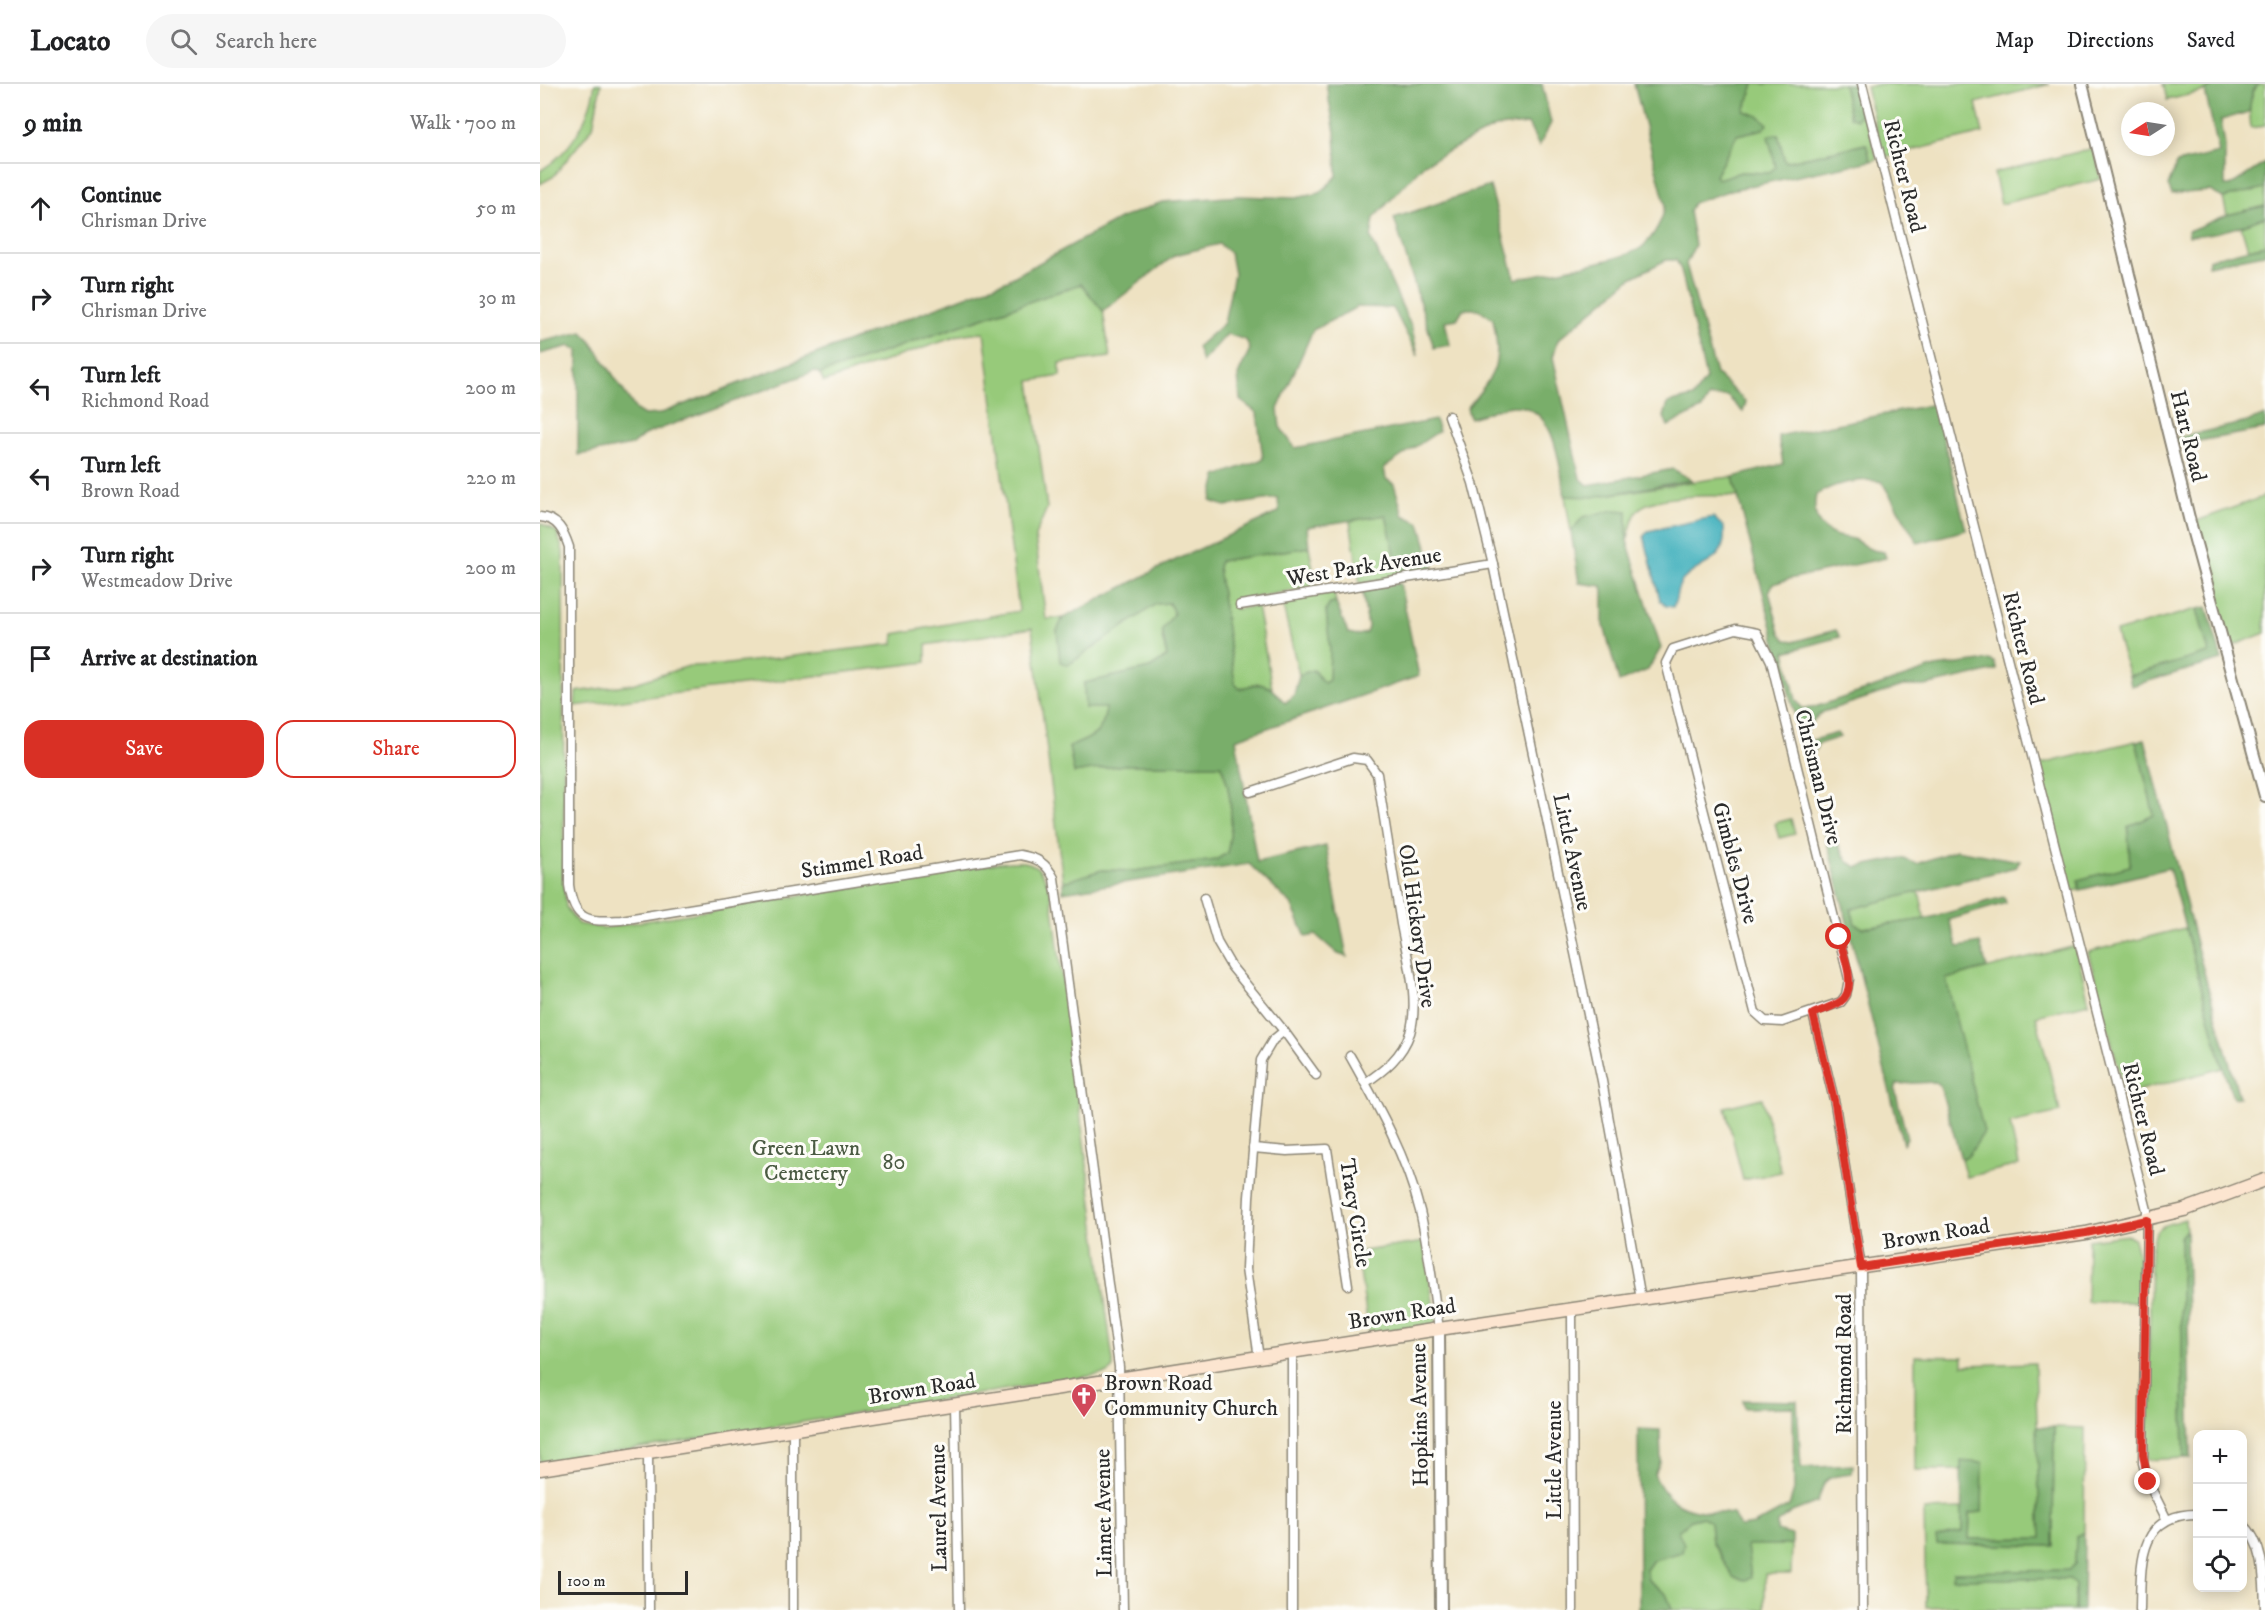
<!DOCTYPE html>
<html lang="en">
<head>
<meta charset="utf-8">
<style>
	body { margin:0; font-family:"IM FELL DW Pica",serif; background:#f6f6f6; color:#202124 }
	.controls { position:absolute; right:18px; bottom:18px; display:grid; overflow:hidden; border-radius:12px; box-shadow:0 3px 15px #0003 }
	.controls button { width:54px; height:54px; display:grid; place-items:center; padding:0; border:0; border-bottom:2px solid #e0e0e0; background:#fff; color:#202124; font:30px sans-serif }
	.compass { position:absolute; left:1581px; top:18px; width:54px; height:54px; border-radius:50%; background:#fff; box-shadow:0 3px 15px #0003; rotate:258deg }
	.scale { position:absolute; left:18px; bottom:15px; width:130px; box-sizing:border-box; padding-left:6px; border:3px solid #2b2b2b; border-top:0; font-size:16px; line-height:21px; white-space:nowrap; color:#2b2b2b; -webkit-text-stroke:4px #fdfcf7; paint-order:stroke }
	.stop { position:absolute; width:18px; height:18px; margin:-14px; border:4px solid #d93025; border-radius:50%; background:#fff }
	.stop.end { background:#d93025; border-color:#fff; box-shadow:0 2px 6px #0008 }
	.list { margin:0; padding:0; list-style:none }
	h2 { display:flex; justify-content:space-between; align-items:center; height:78px; margin:0; padding:0 24px; font-size:26px }
	h2 small { font-size:20px; font-weight:400; color:#757577 }
	.list li { display:grid; grid-template-columns:39px 1fr auto; gap:18px; align-items:center; box-sizing:border-box; height:90px; padding:0 24px; border-top:2px solid #e0e0e0 }
	.list b { display:block; font-size:22px; white-space:nowrap }
	.list p { margin:0; font-size:20px; white-space:nowrap; color:#757577 }
	.list em { font-size:20px; font-style:normal; color:#757577 }
	.actions { display:flex; gap:12px; padding:18px 24px }
	.actions a { flex:1; padding:14px 0; border:2px solid #d93025; border-radius:18px; text-align:center; font-size:21px; color:#d93025 }
	.actions .main { background:#d93025; color:#fff }
	.icon { flex:none; width:33px; height:33px; fill:none; stroke:currentColor; stroke-width:2; stroke-linecap:round; stroke-linejoin:round }
	.map { position:relative; flex:none; width:1725px; height:1526px; overflow:hidden }
	header { display:flex; align-items:center; gap:36px; box-sizing:border-box; height:84px; padding:0 30px; background:#fff; border-bottom:2px solid #e0e0e0 }
	header strong { font-size:28px }
	nav { display:flex; gap:33px; margin-inline-start:auto; font-size:21px }
	.search { width:420px; height:54px; background:#f6f6f6; display:flex; align-items:center; gap:15px; box-sizing:border-box; padding:0 21px; border-radius:33px; color:#757577; font-size:22px }
	main { display:flex }
	aside { flex:1; background:#fff }
	.map>svg:first-child { display:block }
</style>
</head>
<body>
<header>
<strong>Locato</strong>
<div class="search"><svg class="icon" aria-label="search" viewBox="0 0 24 24"><circle cx="10" cy="10" r="6"/><path d="M15 15l6 6"/></svg>Search here</div>
<nav><a>Map</a><a>Directions</a><a>Saved</a></nav>
</header>
<main>
<aside>
<h2>9 min<small>Walk · 700 m</small></h2>
<ul class="list">
<li><svg class="icon" aria-label="ahead" viewBox="0 0 24 24"><path d="M12 20V5M6 11l6-6 6 6"/></svg><div><b>Continue</b><p>Chrisman Drive</p></div><em>50 m</em></li>
<li><svg class="icon" aria-label="right" viewBox="0 0 24 24"><path d="M7 20v-9h11M14 6l5 5-5 5"/></svg><div><b>Turn right</b><p>Chrisman Drive</p></div><em>30 m</em></li>
<li><svg class="icon" aria-label="left" viewBox="0 0 24 24"><path d="M17 20v-9H6M10 6l-5 5 5 5"/></svg><div><b>Turn left</b><p>Richmond Road</p></div><em>200 m</em></li>
<li><svg class="icon" aria-label="left" viewBox="0 0 24 24"><path d="M17 20v-9H6M10 6l-5 5 5 5"/></svg><div><b>Turn left</b><p>Brown Road</p></div><em>220 m</em></li>
<li><svg class="icon" aria-label="right" viewBox="0 0 24 24"><path d="M7 20v-9h11M14 6l5 5-5 5"/></svg><div><b>Turn right</b><p>Westmeadow Drive</p></div><em>200 m</em></li>
<li><svg class="icon" aria-label="arrive" viewBox="0 0 24 24"><path d="M6 21V4h12l-3 4 3 4H6"/></svg><div><b>Arrive at destination</b></div></li>
</ul>
<div class="actions"><a class="main">Save</a><a>Share</a></div>
</aside>
<div class="map">
<svg width="1725" height="1526" viewBox="0 0 1725 1526">
	<rect width="100%" height="100%" fill="#fdfcf7"/>
	<filter id="ink" filterUnits="userSpaceOnUse"><feTurbulence type="fractalNoise" baseFrequency=".0167" numOctaves="2"/><feDisplacementMap in="SourceGraphic" scale="12" xChannelSelector="R" yChannelSelector="G"/><feConvolveMatrix kernelMatrix="1 2 1 2 8 2 1 2 1" color-interpolation-filters="sRGB"/></filter>
	<filter id="wash" filterUnits="userSpaceOnUse"><feTurbulence type="fractalNoise" baseFrequency=".008" numOctaves="4" result="noise"/><feDisplacementMap in="SourceGraphic" scale="24" xChannelSelector="R" yChannelSelector="G"/><feGaussianBlur stdDeviation="1.35" result="paint"/><feColorMatrix in="noise" values="0 0 0 0 0 0 0 0 0 0 0 0 0 0 0 0 0 1.4 0 .05"/><feComposite in="paint" operator="in"/></filter>
	<g filter="url(#wash)">
		<rect width="100%" height="100%" fill="#eee2c2"/>
		<g fill="#97ca7a" stroke="#617a52" stroke-width="1.5">
			<path d="M55,0H61L53,43L13,93L0,100V87C32,67 49,37 55,0Z"/>
			<polygon points="1214,0 1303,0 1310,33 1320,31 1312,0 1317,0 1337,75 1331,77 1326,60 1245,78 1238,51 1236,83 1228,89 1201,88 1178,95 1175,92 1197,51 1223,45 1219,32 1204,27"/>
			<polygon points="1340,0 1510,0 1436,19 1443,49 1343,74 1326,3"/>
			<polygon points="1623,0 1676,0 1665,7 1627,16"/>
			<path d="M1718,0H1725V42L1711,44C1709,28 1708,14 1718,0Z"/>
			<polygon points="1554,64 1561,95 1461,120 1454,89"/>
			<polygon points="1725,104 1725,122 1687,131 1683,114"/>
			<polygon points="1725,133 1725,161 1708,165 1701,142"/>
			<path d="M541,200L563,227L570,273L520,279V292L490,297L507,424L495,452L506,535L523,534L517,547L528,581L616,520L628,519L634,528L622,554L627,572L610,584L544,599L545,624L566,623C563,651 553,653 529,663L534,689L583,681H681C692,707 694,742 687,769L676,776L594,787L562,786L523,798L492,544L386,561V578L35,622L36,608L92,600L149,582L180,581L353,560L354,550L479,527L444,248L424,250L284,298L280,290Z"/>
			<path d="M1193,393L1198,413C1177,411 1113,410 1098,426C1092,433 1090,448 1087,457V427L1043,433L1031,448L1025,412C1081,414 1136,397 1193,393Z"/>
			<polygon points="1725,412 1725,549 1690,563 1654,438"/>
			<polygon points="846,431 860,493 820,500 810,437"/>
			<path d="M0,439L17,448L23,467L24,801L26,823L38,840L63,844L458,779C490,776 500,776 511,809L573,1277V1284L568,1289L0,1380Z"/>
			<polygon points="769,463 776,502 696,517 696,525 717,522 732,604 717,599 700,605 695,600 678,483 680,477"/>
			<polygon points="794,508 796,519 790,520 786,526 790,565 789,597 784,599 773,586 759,591 742,518"/>
			<polygon points="1657,525 1669,569 1589,592 1576,548"/>
			<polygon points="1596,657 1614,731 1588,743 1590,782 1538,796 1540,806 1531,807 1498,681"/>
			<polygon points="1251,735 1255,750 1239,754 1235,739"/>
			<polygon points="1379,807 1385,835 1323,844 1315,840 1311,825"/>
			<polygon points="1645,844 1683,984 1585,1010 1548,868"/>
			<polygon points="1536,862 1549,919 1496,932 1520,1028 1470,1039 1479,1081 1426,1093 1421,1075 1429,1071 1406,895"/>
			<polygon points="1222,1014 1241,1088 1203,1096 1185,1023"/>
			<path d="M1645,1135L1646,1146L1640,1153L1644,1374L1607,1376L1611,1169C1615,1140 1619,1143 1645,1135Z"/>
			<polygon points="1588,1151 1594,1156 1598,1169 1599,1218 1547,1218 1548,1156"/>
			<polygon points="884,1158 897,1244 830,1256 817,1168"/>
			<polygon points="1375,1272 1423,1273 1423,1281 1495,1279 1501,1454 1429,1455 1430,1429 1442,1428 1421,1378 1421,1386 1375,1386"/>
			<polygon points="1514,1343 1545,1344 1544,1449 1536,1453 1535,1481 1529,1486 1413,1489 1412,1494 1529,1495 1535,1500 1535,1526 1417,1526 1417,1522 1386,1523 1384,1426 1422,1425 1422,1448 1397,1453 1397,1460 1513,1462"/>
			<polygon points="1163,1433 1170,1438 1172,1458 1252,1461 1251,1490 1225,1490 1225,1526 1125,1526 1132,1525 1126,1510 1108,1496 1106,1486 1113,1476 1142,1468 1138,1447 1151,1436"/>
		</g>
		<g fill="#79ae6a" stroke="#526c4a" stroke-width="1.5">
			<path d="M786,0H1002L1011,39L999,62L988,40L955,43L884,80L834,134L831,154L872,244L878,272L853,224L817,223L773,246L738,325L740,343L755,364L895,336L899,347L844,384L846,395L854,400L863,431L880,439L894,487L860,493L846,431L767,443L769,463L680,477L678,483L695,600L700,605C724,596 729,600 745,619L754,611L759,591L773,586L784,599L789,596L790,565L786,526L790,520L796,519L808,549L818,551L826,549L828,543L822,506L860,499L879,592L696,655L717,778L786,762L807,873L798,870L776,851L766,853L751,820L709,780L523,808V798L562,786L594,787L676,776L687,769C694,742 692,707 681,681H583L534,689L529,663C553,653 563,651 566,624H545L544,599L610,584L627,573L622,546L634,529L629,519L616,520L528,581L520,578L517,547L523,534L625,481L739,428L738,414L685,422L671,417L677,392L723,375L717,329L700,316L698,291L710,265L706,256L687,250L662,278L657,263L684,239L694,190L690,169L679,160L635,171L563,227L541,200L280,290L275,287L104,351L92,361L38,371V266L30,262L0,270V258L42,248L51,257L96,326L104,331L119,330L468,196L579,135L622,118L699,112L756,114L780,109L797,92L795,48Z"/>
			<path d="M1094,0H1214L1204,27L1219,32L1228,40L1223,45L1197,51L1175,92L1178,95L1201,88L1228,89L1236,83L1228,52L1238,50L1245,78L1326,60L1331,77L1191,106L1153,119L1149,127L1155,161L1146,180L1176,290L1206,318L1203,328L1187,312L1169,313L1162,325L1128,342L1124,333L1128,319L1153,313L1166,295L1141,186L1136,176H1126L1091,194L1018,256L1013,273L1040,394L1048,401L1133,385L1152,396L1053,413L1025,412C1019,382 1017,323 975,322C962,321 943,331 930,334L927,324C956,288 962,283 953,235L938,225H923L917,235L905,237L910,261L894,264L854,134L950,102L975,195C1000,189 1084,177 1102,163C1113,154 1125,133 1125,119Z"/>
			<polygon points="1303,0 1312,0 1320,31 1317,35 1310,33"/>
			<polygon points="1676,0 1718,0 1712,9 1709,28 1681,36 1685,62 1685,102 1690,102 1725,79 1725,104 1683,114 1670,107 1632,110 1628,102 1637,79 1679,69 1665,7"/>
			<path d="M1725,122V133C1700,143 1676,151 1649,152L1648,147L1687,131Z"/>
			<polygon points="1725,161 1725,170 1668,181 1669,175"/>
			<path d="M1395,320L1426,446L1378,459L1342,398C1322,393 1292,400 1276,411C1272,430 1278,445 1297,452C1303,454 1310,453 1315,456C1329,464 1326,466 1344,468L1346,474L1249,495L1233,500L1229,508L1240,549L1246,556L1256,557L1296,546L1300,553L1245,568L1256,616L1262,624H1272L1395,583L1449,576L1454,578L1457,586L1385,602H1363L1283,628L1271,639L1266,649L1269,657L1297,649L1300,653L1278,660L1275,667L1265,670L1193,393L1243,380L1238,352Z"/>
			<polygon points="1725,331 1725,345 1636,361 1635,354 1707,338"/>
			<polygon points="1074,426 1087,427 1087,457 1121,564 1108,586 1079,598 1063,538 1063,507 1062,502 1039,499 1031,448 1043,433"/>
			<polygon points="1667,523 1682,576 1591,602 1589,592 1669,569 1657,525"/>
			<polygon points="1605,655 1657,863 1699,1013 1693,1014 1683,984 1629,784 1540,806 1538,796 1590,782 1588,743 1614,731 1596,657"/>
			<polygon points="1284,746 1290,746 1308,778 1317,783 1362,774 1377,780 1416,766 1480,777 1476,783 1311,825 1315,840 1323,844 1385,835 1464,813 1466,819 1409,836 1418,863 1440,859 1447,884 1406,895 1444,1048 1429,1071 1421,1075 1400,1002 1395,998 1357,1000 1355,1006 1367,1054 1363,1060"/>
			<polygon points="1646,1146 1651,1374 1644,1374 1640,1153"/>
			<path d="M1203,1316L1257,1317L1261,1384L1313,1381L1312,1390C1287,1393 1284,1392 1278,1418L1252,1428L1237,1439V1447L1252,1451V1461H1207L1211,1494L1205,1496L1193,1493L1172,1458L1170,1438L1163,1433L1151,1436L1138,1447L1144,1460L1142,1468L1113,1476L1106,1486L1108,1496L1126,1510L1132,1525L1099,1526L1098,1345L1120,1346L1121,1378L1114,1390C1131,1429 1155,1426 1193,1430L1200,1443L1214,1441L1249,1422L1254,1406L1253,1323L1204,1324Z"/>
			<polygon points="1496,1343 1514,1343 1513,1462 1397,1460 1396,1453 1422,1448 1421,1377 1443,1379 1442,1428 1430,1429 1429,1455 1501,1454"/>
			<polygon points="1544,1449 1543,1526 1535,1526 1535,1501 1529,1495 1412,1495 1413,1488 1529,1486 1535,1480 1536,1453"/>
		</g>
		<path fill="#42b1bd" stroke="#366e74" stroke-width="1.5" d="M1173,433L1184,443C1188,480 1162,476 1143,496C1135,504 1138,514 1133,523L1126,522L1120,516L1104,452L1108,447Z"/>
	</g>
	<g filter="url(#ink)">
		<g fill="none" stroke-linecap="round" stroke-linejoin="round">
			<defs>
				<g id="minor">
					<polyline points="1322,0 1607,1126 1603,1379 1608,1398 1627,1436"/>
					<polyline points="909,332 933,399 953,480 1062,997 1101,1215"/>
					<path d="M0,433C18,434 24,448 29,463V801C34,837 47,838 81,836L480,771C498,774 506,779 514,794L579,1283L583,1526"/>
					<polyline points="700,521 953,480"/>
					<polygon points="1196,545 1217,549 1231,577 1309,895 1306,911 1301,918 1242,938 1225,937 1215,928 1126,579 1133,565"/>
					<path d="M710,708L813,674L827,676L837,690C845,740 853,790 861,840C867,873 880,915 870,949C862,972 845,986 825,999"/>
					<polyline points="664,814 677,858 691,882 744,947 776,991"/>
					<polyline points="1273,930 1295,1020 1321,1183 1323,1526"/>
					<path d="M810,972C838,1022 866,1071 880,1127C889,1166 893,1206 899,1245"/>
					<polyline points="713,1064 747,1067 787,1065 808,1201"/>
					<polyline points="1032,1226 1033,1526"/>
					<polyline points="752,1268 752,1526"/>
					<polyline points="719,1274 706,1185 709,1113 721,976 733,956 744,947"/>
					<polyline points="415,1321 419,1526"/>
					<polyline points="253,1346 253,1526"/>
					<polyline points="108,1368 109,1526"/>
					<path d="M1702,1439C1725,1460 1724,1495 1725,1526"/>
					<path d="M1600,1526C1601,1482 1597,1429 1658,1430"/>
				</g>
				<g id="tertiary">
					<polyline points="1542,0 1650,438 1725,712"/>
					<polyline points="899,1245 901,1526"/>
				</g>
				<polyline id="secondary" points="0,1385 899,1245 1546,1149 1644,1126 1725,1096"/>
			</defs>
			<use href="#minor" stroke="#8c8676" stroke-width="11"/>
			<use href="#tertiary" stroke="#8c8676" stroke-width="14"/>
			<use href="#secondary" stroke="#8c8676" stroke-width="15"/>
			<use href="#minor" stroke="#fff" stroke-width="8"/>
			<use href="#tertiary" stroke="#fff" stroke-width="10"/>
			<use href="#secondary" stroke="#fce5d0" stroke-width="12"/>
		</g>
	</g>
	<g fill="none" stroke-linecap="round" stroke-linejoin="round" filter="url(#ink)">
		<path stroke="#d93025" stroke-width="8" d="M1299,853C1303,870 1319,905 1300,918C1292,923 1281,926 1273,930L1295,1020L1321,1183L1546,1149L1607,1136L1603,1370L1608,1398"/>
	</g>
	<defs>
		<symbol id="church-pin" viewBox="-11 -11 22 30"><path d="M0 17L-7.5 6A9.5 9.5 0 1 1 7.5 6Z" fill="#d1495b" stroke="#fdfcf7"/><path d="M-1.2-6h2.4v3.5h3.3v2.4h-3.3V6h-2.4V-.1h-3.3v-2.4h3.3Z" fill="#fff"/></symbol>
	</defs>
	<g fill-rule="evenodd">
		<use href="#church-pin" x="529" y="1297" width="30" height="40"/>
	</g>
	<g text-anchor="middle" dominant-baseline="central" stroke-width="6" stroke-linejoin="round" paint-order="stroke">
		<g font-size="22" fill="#2b2b2b" stroke="#fdfcf7">
			<text transform="translate(1364 92) rotate(76)">Richter Road</text>
			<text transform="translate(1648 352) rotate(76)">Hart Road</text>
			<text transform="translate(824 483) rotate(-9)">West Park Avenue</text>
			<text transform="translate(1483 564) rotate(76)">Richter Road</text>
			<text transform="translate(1278 693) rotate(76)">Chrisman Drive</text>
			<text transform="translate(1032 768) rotate(78)">Little Avenue</text>
			<text transform="translate(322 778) rotate(-9)">Stimmel Road</text>
			<text transform="translate(1195 779) rotate(75)">Gimbles Drive</text>
			<text transform="translate(877 842) rotate(82)">Old Hickory Drive</text>
			<text transform="translate(1603 1035) rotate(76)">Richter Road</text>
			<text transform="translate(815 1129) rotate(81)">Tracy Circle</text>
			<text transform="translate(1396 1150) rotate(-9)">Brown Road</text>
			<text transform="translate(862 1230) rotate(-9)">Brown Road</text>
			<text transform="translate(1304 1280) rotate(-90)">Richmond Road</text>
			<text transform="translate(382 1305) rotate(-9)">Brown Road</text>
			<text transform="translate(880 1331) rotate(-91)">Hopkins Avenue</text>
			<text transform="translate(1014 1376) rotate(-90)">Little Avenue</text>
			<text transform="translate(399 1424) rotate(-91)">Laurel Avenue</text>
			<text transform="translate(564 1429) rotate(-91)">Linnet Avenue</text>
		</g>
		<g font-size="22" fill="#4b5b43" stroke="#fdfcf7">
			<text x="266" y="1064">Green Lawn<tspan x="266" dy="25">Cemetery</tspan></text>
			<text x="354" y="1078">80</text>
		</g>
		<g font-size="22" fill="#2b2b2b" stroke="#fdfcf7" text-anchor="start">
			<text x="564" y="1299">Brown Road<tspan x="564" dy="25">Community Church</tspan></text>
		</g>
	</g>
</svg>
<div class="controls">
<button>+</button>
<button>−</button>
<button><svg class="icon" aria-label="locate" viewBox="0 0 24 24"><circle cx="12" cy="12" r="6"/><path d="M12 2v4M12 18v4M2 12h4M18 12h4"/></svg></button>
</div>
<svg class="compass" viewBox="-18 -18 36 36"><path d="M0-13l5 13h-10z" fill="#e53935"/><path d="M0 13l5-13h-10z" fill="#757577"/></svg>
<div class="scale">100 m</div>
<div class="stop" style="left:1299px;top:853px"></div>
<div class="stop end" style="left:1608px;top:1398px"></div>
</div>
</main>
</body>
</html>
